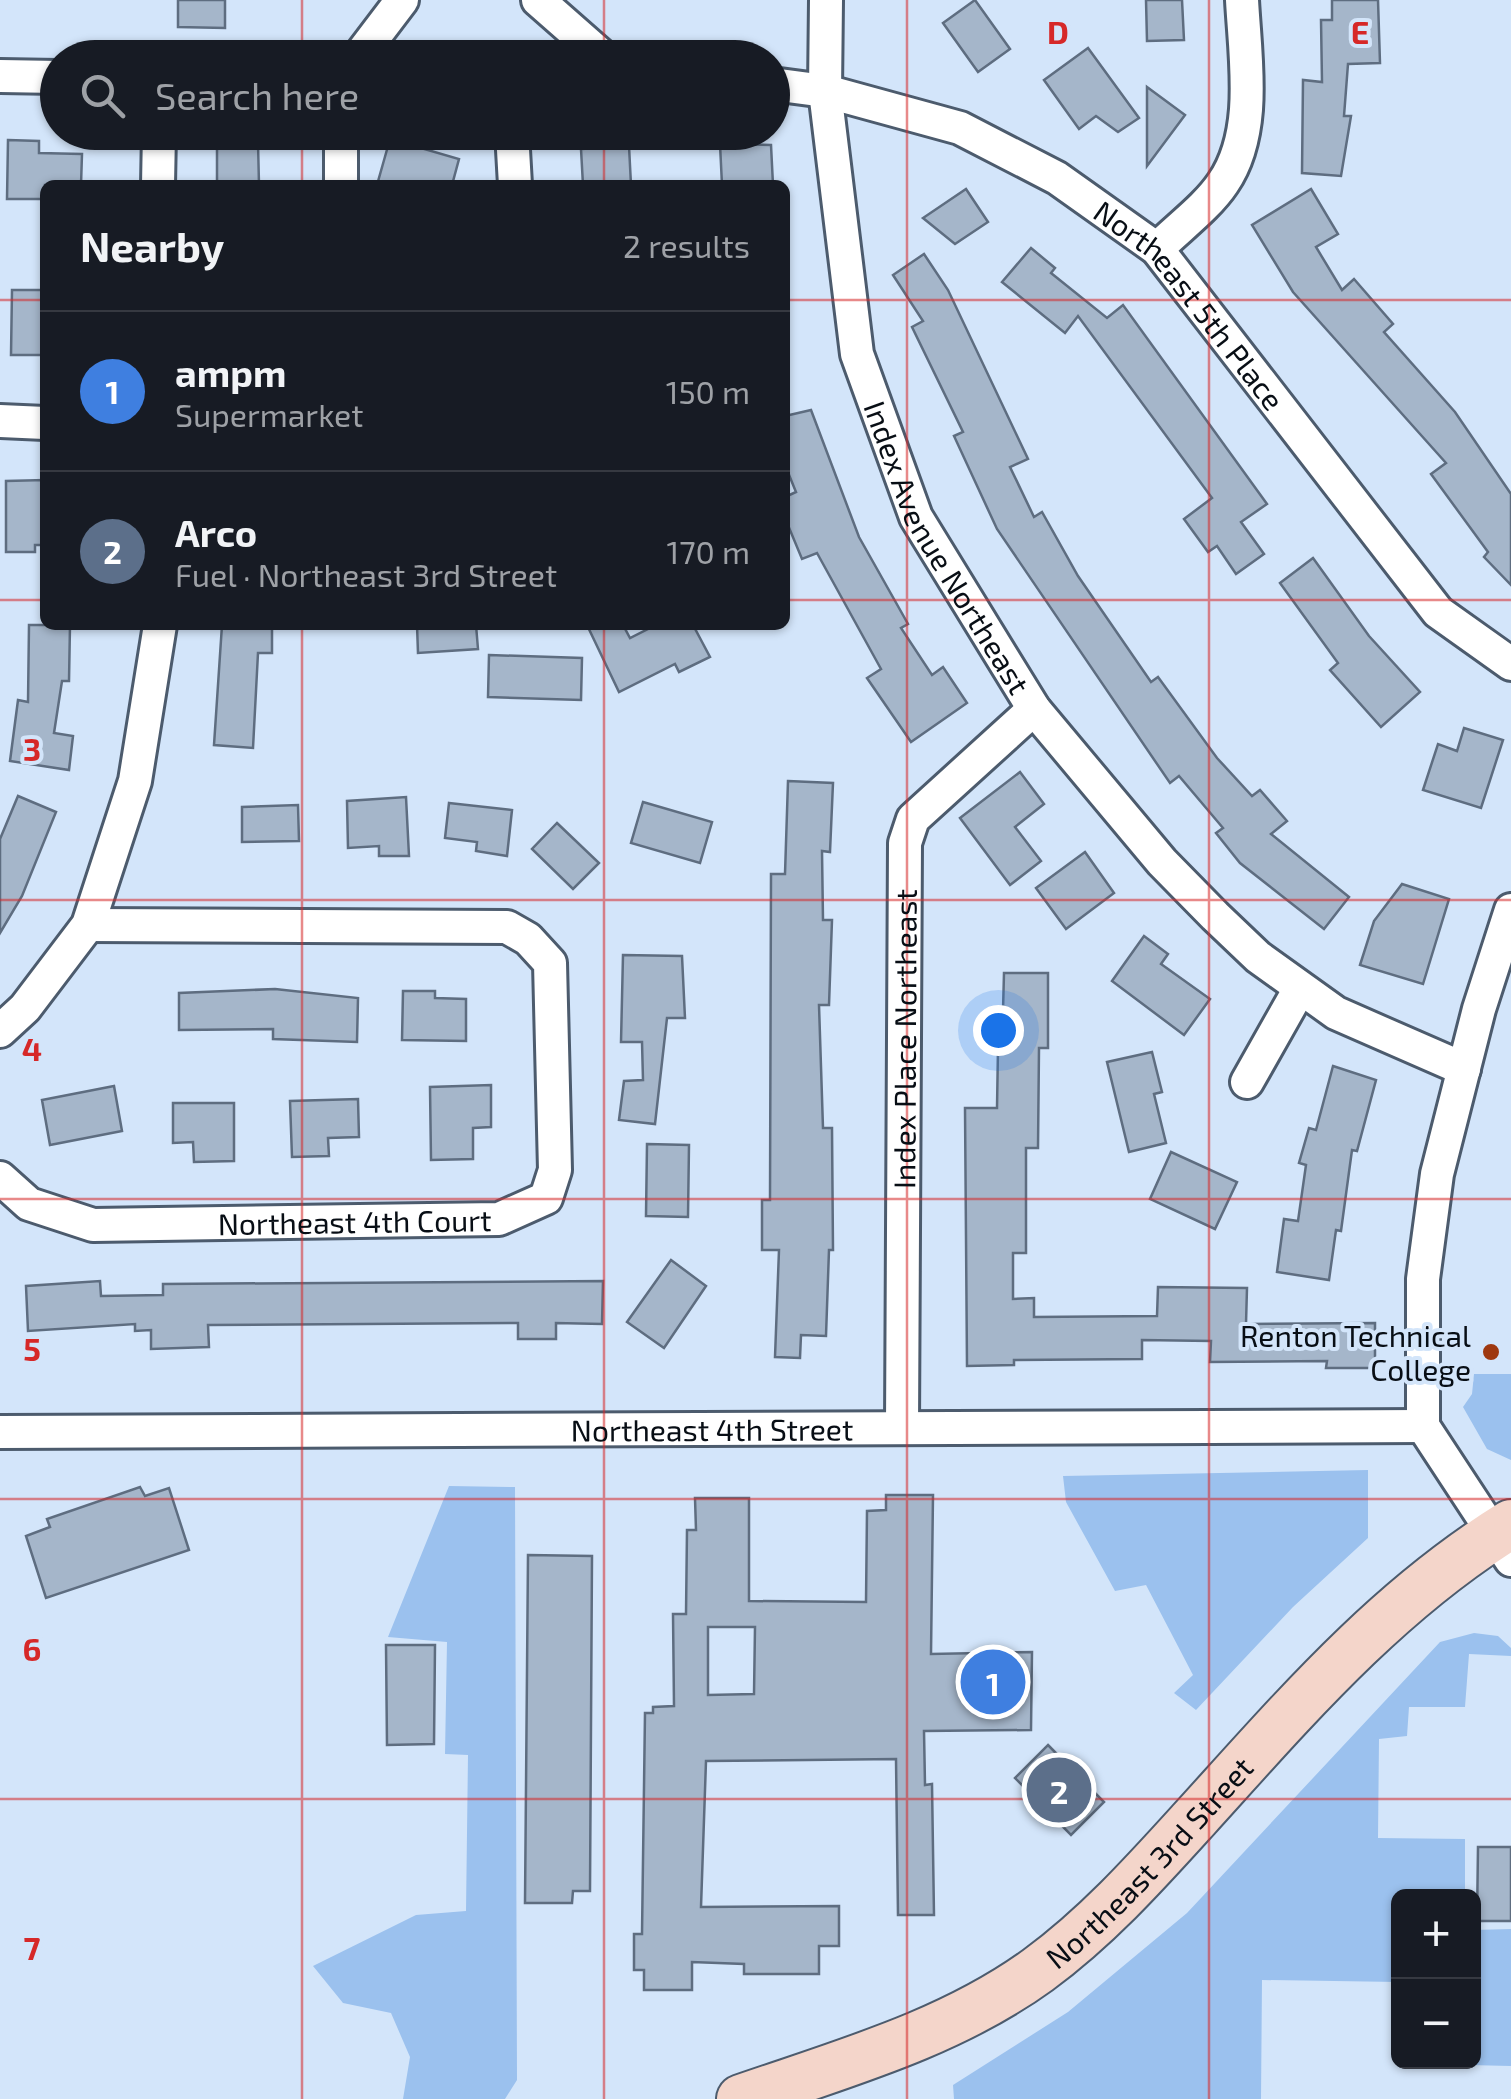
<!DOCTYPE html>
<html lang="en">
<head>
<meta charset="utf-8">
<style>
	body { margin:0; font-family:"Exo 2",sans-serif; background:#20242c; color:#f1f3f6 }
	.controls { position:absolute; right:30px; bottom:30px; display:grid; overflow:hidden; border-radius:15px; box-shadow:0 2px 8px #0004 }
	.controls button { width:90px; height:90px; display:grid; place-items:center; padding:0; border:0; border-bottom:2px solid #363941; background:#171b24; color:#f1f3f6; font:50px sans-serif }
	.you { position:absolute; left:998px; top:1030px; width:35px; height:35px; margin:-25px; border:8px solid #fff; border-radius:50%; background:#1a73e8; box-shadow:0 0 0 15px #1a73e833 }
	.badge { display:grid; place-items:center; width:65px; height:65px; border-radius:50%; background:#b45309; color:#fff; font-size:32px; font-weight:700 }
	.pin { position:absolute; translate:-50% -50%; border:5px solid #fff; box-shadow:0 2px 10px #0006 }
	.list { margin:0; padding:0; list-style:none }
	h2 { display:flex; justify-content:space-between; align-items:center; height:130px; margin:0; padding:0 40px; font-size:42px }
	h2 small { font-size:32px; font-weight:400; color:#9ea1a6 }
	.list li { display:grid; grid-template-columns:65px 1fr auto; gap:30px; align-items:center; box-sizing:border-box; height:160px; padding:0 40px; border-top:2px solid #363941 }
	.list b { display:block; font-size:38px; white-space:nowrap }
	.list p { margin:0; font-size:32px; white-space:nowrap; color:#9ea1a6 }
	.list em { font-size:32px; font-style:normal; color:#9ea1a6 }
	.icon { flex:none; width:55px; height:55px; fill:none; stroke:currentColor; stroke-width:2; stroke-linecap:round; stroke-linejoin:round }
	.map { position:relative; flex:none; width:1511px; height:2099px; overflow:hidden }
	.search { position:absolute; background:#171b24; box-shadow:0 2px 8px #0004; left:40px; top:40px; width:750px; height:110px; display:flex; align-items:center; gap:25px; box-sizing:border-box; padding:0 35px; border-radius:55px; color:#9ea1a6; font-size:38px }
	.panel { position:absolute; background:#171b24; box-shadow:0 2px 8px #0004; left:40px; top:180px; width:750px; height:450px; border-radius:15px }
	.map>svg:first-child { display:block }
</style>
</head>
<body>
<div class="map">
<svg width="1511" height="2099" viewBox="0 0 1511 2099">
	<rect width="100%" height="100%" fill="#d3e5fa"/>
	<g fill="#9bc1ee">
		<polygon points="1474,1374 1511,1374 1511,1460 1487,1449 1463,1407 1472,1394"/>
		<polygon points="1368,1470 1368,1538 1293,1607 1196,1710 1174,1693 1193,1675 1146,1585 1115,1591 1066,1502 1063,1476"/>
		<polygon points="449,1486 515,1487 517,2080 505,2099 403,2099 410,2057 391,2013 343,2003 313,1966 416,1915 466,1911 468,1755 445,1754 447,1642 388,1637"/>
		<polygon points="1474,1633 1498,1636 1511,1648 1511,1656 1469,1654 1465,1707 1409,1707 1407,1736 1379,1739 1378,1838 1465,1839 1465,1896 1398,1896 1398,1982 1262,1980 1261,2099 954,2099 953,2085 1068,2012 1187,1913 1440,1642"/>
		<polygon points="1511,1929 1511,2066 1469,2065 1474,2062 1474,1930"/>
	</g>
	<g fill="#a5b6ca" stroke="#5e6d80" stroke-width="2.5" fill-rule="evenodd">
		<polygon points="178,0 225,0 225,28 178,27"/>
		<polygon points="975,0 1010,49 978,72 943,23"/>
		<polygon points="1146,0 1182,0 1184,40 1147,41"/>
		<polygon points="1332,0 1378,0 1380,63 1348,64 1344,116 1351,116 1341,176 1302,173 1303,80 1322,82 1321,20 1332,20"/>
		<polygon points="1088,48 1139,118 1118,132 1096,116 1079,129 1044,80"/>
		<polygon points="1147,87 1185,115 1147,166"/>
		<polygon points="390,139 459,159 452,185 377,185"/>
		<polygon points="8,140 39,141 39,153 82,154 81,185 45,185 45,199 7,199"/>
		<polygon points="258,142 259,185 217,185 217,143"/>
		<polygon points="720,144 771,145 773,185 722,185"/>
		<polygon points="629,146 631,185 583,185 581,149"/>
		<polygon points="966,189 988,222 955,244 923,218"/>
		<polygon points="1311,189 1338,234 1316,247 1342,290 1354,279 1393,324 1384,332 1455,412 1511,494 1511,585 1484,557 1488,552 1431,474 1446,463 1293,292 1252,225"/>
		<polygon points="1031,248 1055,268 1051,273 1107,318 1123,305 1267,504 1241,522 1264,554 1236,574 1217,546 1208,552 1184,519 1212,498 1078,316 1065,333 1002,282"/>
		<polygon points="924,254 948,290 1028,459 1010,467 1034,517 1042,512 1078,576 1151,682 1158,677 1217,758 1252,796 1260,790 1287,821 1271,834 1349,897 1324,929 1240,863 1216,833 1223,828 1179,776 1170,783 997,529 954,436 963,432 912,327 923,321 893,275"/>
		<polygon points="12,290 45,290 45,355 11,355"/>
		<polygon points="811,410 859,537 908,624 901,628 932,675 943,667 967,703 911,742 867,678 881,669 817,553 802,559 785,518 785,497 796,492 785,465 785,416"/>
		<polygon points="45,480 45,545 35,545 35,552 6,552 6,481"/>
		<polygon points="1313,558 1369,636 1420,692 1381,727 1330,670 1338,663 1280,583"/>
		<polygon points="29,625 70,625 69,681 62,681 54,733 73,736 69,770 10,761 18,700 28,702"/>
		<polygon points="222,625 272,625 272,653 258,653 253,748 214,745"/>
		<polygon points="417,625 476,625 478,649 418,653"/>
		<polygon points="587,625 623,625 630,638 656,625 693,625 710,657 679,672 675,664 619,692"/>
		<polygon points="489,655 582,658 581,700 488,697"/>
		<polygon points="1464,728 1503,740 1481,808 1423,790 1438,744 1457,751"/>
		<polygon points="1020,772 1044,804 1015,827 1041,861 1010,885 960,818"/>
		<polygon points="788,781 833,783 830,852 822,851 823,920 832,920 829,1005 819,1005 823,1128 832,1128 833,1250 829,1250 826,1336 801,1335 800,1358 775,1357 779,1250 762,1250 762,1200 770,1200 771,874 785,874"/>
		<polygon points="18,796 56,812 22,896 0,933 0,839"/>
		<polygon points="406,797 409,856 379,856 379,846 348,848 347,801"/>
		<polygon points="643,802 712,822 700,863 631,843"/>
		<polygon points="449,803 512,810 507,856 476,851 477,842 445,838"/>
		<polygon points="298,805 299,841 242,842 242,807"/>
		<polygon points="557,823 599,863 573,889 532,849"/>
		<polygon points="1085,852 1114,893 1066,929 1036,888"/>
		<polygon points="1402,884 1449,899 1423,984 1360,965 1374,921"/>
		<polygon points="1144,936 1168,954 1161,964 1210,999 1184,1035 1112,981"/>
		<polygon points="623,955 682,956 685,1018 667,1018 655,1124 619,1120 624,1081 643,1080 642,1042 621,1042"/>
		<polygon points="1004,973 1048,973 1048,1048 1039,1048 1038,1148 1026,1148 1026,1253 1013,1253 1013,1299 1034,1298 1034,1317 1157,1316 1158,1287 1247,1288 1246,1324 1375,1323 1375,1368 1326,1368 1327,1361 1210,1362 1211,1341 1142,1340 1142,1359 1014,1360 1014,1365 967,1366 965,1108 997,1108 998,1048 986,1048 987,1010 1003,1011"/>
		<polygon points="275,989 358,998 357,1042 273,1039 273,1029 179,1030 179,993"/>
		<polygon points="403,991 435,991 435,998 466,999 466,1041 402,1040"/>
		<polygon points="1152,1052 1162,1092 1154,1094 1166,1143 1129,1152 1107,1062"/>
		<polygon points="1333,1066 1376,1080 1357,1151 1352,1150 1341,1231 1336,1230 1329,1280 1277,1272 1284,1219 1298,1221 1306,1165 1299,1163 1309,1128 1316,1130"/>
		<polygon points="491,1085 491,1127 473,1128 473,1159 431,1160 430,1087"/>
		<polygon points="114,1086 122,1131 50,1145 42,1100"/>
		<polygon points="358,1099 359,1137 328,1138 329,1156 292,1157 290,1101"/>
		<polygon points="173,1103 234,1103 234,1161 194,1162 193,1142 173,1143"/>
		<polygon points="647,1144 689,1145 688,1217 646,1216"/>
		<polygon points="1171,1152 1237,1182 1215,1229 1150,1199"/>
		<polygon points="671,1260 706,1286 664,1348 627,1322"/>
		<polygon points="100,1281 101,1296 163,1295 163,1284 603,1281 602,1324 556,1323 556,1339 518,1339 518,1323 208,1325 209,1347 151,1349 151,1330 135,1331 135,1324 28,1331 26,1286"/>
		<polygon points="140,1487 145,1496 169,1488 189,1550 46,1598 26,1536 50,1527 47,1519"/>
		<path d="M886,1495H933L931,1654L1032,1652L1031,1730L924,1731L925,1785L932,1784L934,1915H898L896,1759L706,1761L701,1907L839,1906V1946H819V1974H744V1964L692,1962V1990H644V1970H634V1934H642L645,1713H653V1707L674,1706L673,1614H686L687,1530H696L695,1498H749V1601L866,1602L867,1511L886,1510ZM708,1627H755L754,1694L708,1695Z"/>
		<polygon points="528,1555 592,1556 590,1891 573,1891 572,1903 525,1903"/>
		<polygon points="386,1645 435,1645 434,1744 387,1745"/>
		<polygon points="1048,1745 1104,1802 1071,1835 1015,1778"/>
		<polygon points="1478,1847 1511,1847 1511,1921 1477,1921"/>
	</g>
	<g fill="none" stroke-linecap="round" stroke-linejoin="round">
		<defs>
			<g id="street">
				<polyline points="538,0 604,58"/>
				<path id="s1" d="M826,0L825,91L857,354L916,517L1034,709L1162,862L1215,916L1258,957L1336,1013L1464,1069"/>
				<polyline points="358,58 402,0"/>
				<polyline points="0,76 58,77"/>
				<path id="s2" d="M772,84L825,91L960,128L1057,178L1157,249L1438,612L1511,664"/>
				<polyline points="341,132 341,185"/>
				<polyline points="512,132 515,185"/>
				<polyline points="158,185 159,132"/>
				<path d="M1157,249C1178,228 1207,207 1223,183C1258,132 1245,58 1242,0"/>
				<polyline points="0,421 45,423"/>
				<polyline points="1511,910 1479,1009 1437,1174 1423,1279 1423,1426 1511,1560"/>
				<polyline points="0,1031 25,1008 88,925 135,781 160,625"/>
				<polyline points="1247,1082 1299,990"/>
				<path id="s3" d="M0,1178L29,1204L93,1225L499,1219L546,1198L555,1170L550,963L528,939L507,927L88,925"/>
				<path id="s4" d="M902,1427L905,843L913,819L1034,709"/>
				<path id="s5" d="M0,1432L1423,1426"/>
			</g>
			<g id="secondary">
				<path id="s6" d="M741,2099C842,2064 950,2034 1038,1970C1098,1926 1147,1871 1196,1817C1294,1709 1386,1601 1511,1524"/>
			</g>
		</defs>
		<use href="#street" stroke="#4c5b6d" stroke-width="38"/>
		<use href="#secondary" stroke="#4c5b6d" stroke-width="52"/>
		<use href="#street" stroke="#fff" stroke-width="32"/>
		<use href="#secondary" stroke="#f4d5ca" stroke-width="48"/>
	</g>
	<path fill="none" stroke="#d62828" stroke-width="2.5" stroke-opacity="0.55" d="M302,0V58M604,0V58M907,0V2099M1209,0V2099M302,132V185M604,132V185M0,300H45M785,300H1511M0,600H45M785,600H1511M302,625V2099M604,625V2099M0,900H1511M0,1199H1511M0,1499H1511M0,1799H1511"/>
	<circle fill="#9e380f" stroke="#d3e5fa" stroke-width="4" cx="1491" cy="1352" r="10"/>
	<g text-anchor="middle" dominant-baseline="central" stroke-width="8" stroke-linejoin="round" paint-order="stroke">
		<g font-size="30" fill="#080e15" stroke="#d3e5fa">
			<text stroke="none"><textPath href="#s2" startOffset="488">Northeast 5th Place</textPath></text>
			<text stroke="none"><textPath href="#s1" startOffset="570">Index Avenue Northeast</textPath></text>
			<text stroke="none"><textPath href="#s4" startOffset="388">Index Place Northeast</textPath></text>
			<text stroke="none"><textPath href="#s3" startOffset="368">Northeast 4th Court</textPath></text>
			<text stroke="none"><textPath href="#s5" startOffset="712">Northeast 4th Street</textPath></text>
			<text stroke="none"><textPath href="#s6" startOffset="480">Northeast 3rd Street</textPath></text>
		</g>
		<g font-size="30" fill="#080e15" stroke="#d3e5fa" text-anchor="end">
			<text x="1471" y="1335">Renton Technical<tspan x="1471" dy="34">College</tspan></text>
		</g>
	</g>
	<g font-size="32" text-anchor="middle" font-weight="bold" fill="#d62828" stroke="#d3e5fa" stroke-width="8" stroke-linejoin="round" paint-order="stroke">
		<text x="1058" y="44">D</text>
		<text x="1360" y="44">E</text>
		<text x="32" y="761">3</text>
		<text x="32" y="1061">4</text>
		<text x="32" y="1361">5</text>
		<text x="32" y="1661">6</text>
		<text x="32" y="1960">7</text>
	</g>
</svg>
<div class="controls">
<button>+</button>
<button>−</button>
</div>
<div class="you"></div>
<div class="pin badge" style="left:993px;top:1682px;background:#3f7fe0">1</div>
<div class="pin badge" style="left:1059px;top:1790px;background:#5c6f8a">2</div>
<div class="search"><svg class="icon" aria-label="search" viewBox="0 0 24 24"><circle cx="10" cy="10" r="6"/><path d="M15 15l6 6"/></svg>Search here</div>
<section class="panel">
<h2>Nearby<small>2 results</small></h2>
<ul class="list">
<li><span class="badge" style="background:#3f7fe0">1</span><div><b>ampm</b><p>Supermarket</p></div><em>150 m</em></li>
<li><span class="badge" style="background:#5c6f8a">2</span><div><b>Arco</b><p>Fuel · Northeast 3rd Street</p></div><em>170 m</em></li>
</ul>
</section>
</div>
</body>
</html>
